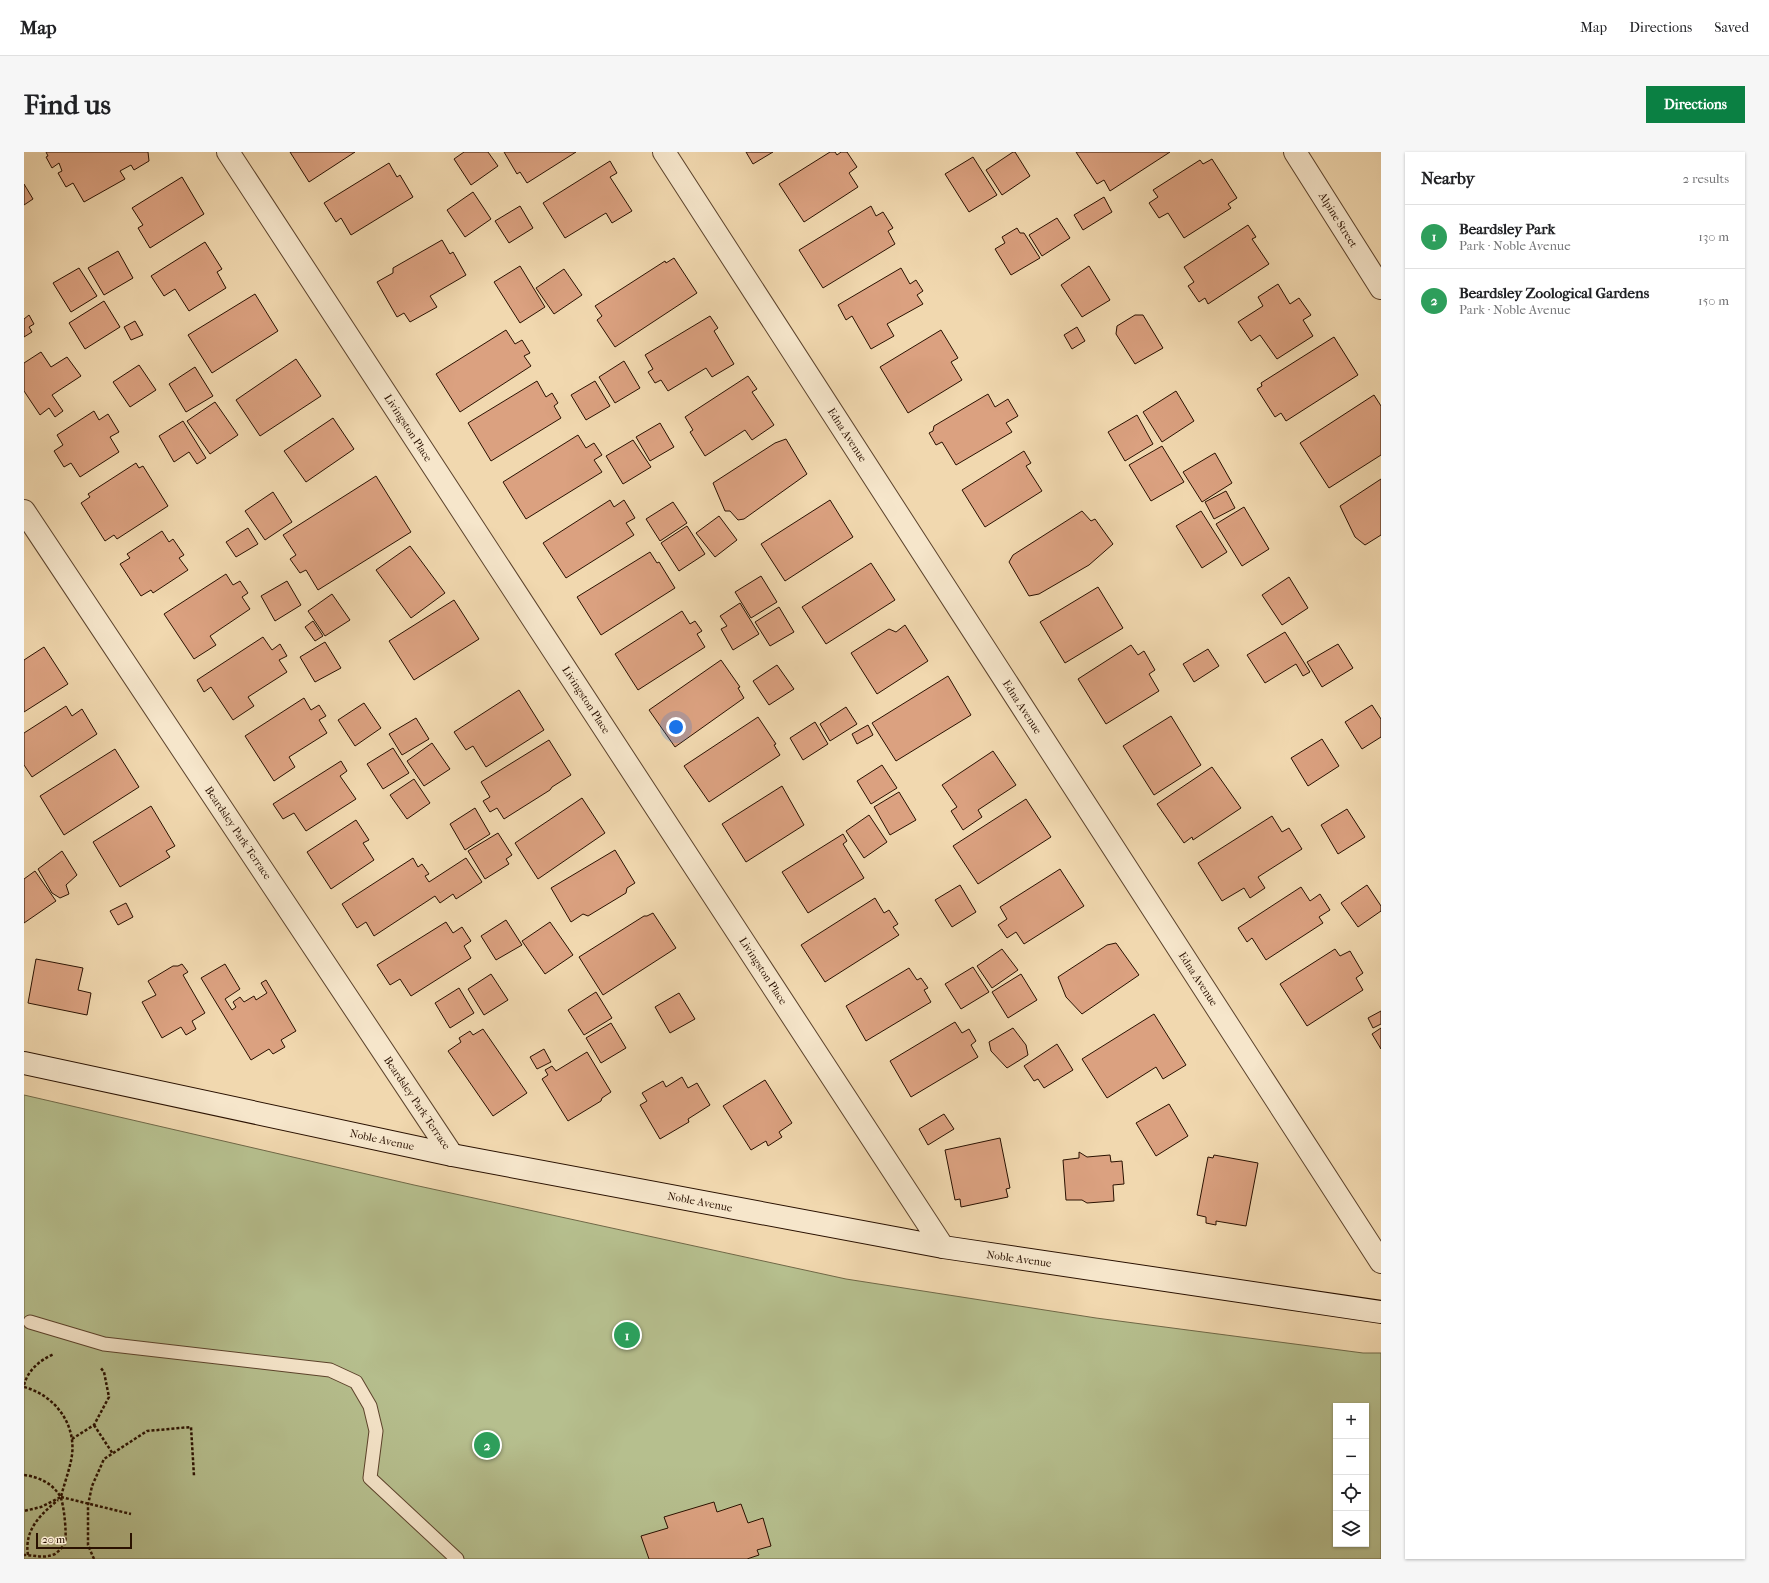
<!DOCTYPE html>
<html lang="en">
<head>
<meta charset="utf-8">
<style>
	body { margin:0; font-family:"IM FELL French Canon",serif; background:#f6f6f6; color:#202124 }
	.controls { position:absolute; right:12px; bottom:12px; display:grid; overflow:hidden; border-radius:0px; box-shadow:0 1px 3px #0004 }
	.controls button { width:36px; height:36px; display:grid; place-items:center; padding:0; border:0; border-bottom:1px solid #e0e0e0; background:#fff; color:#202124; font:20px sans-serif }
	.scale { position:absolute; left:12px; bottom:10px; width:96px; box-sizing:border-box; padding-left:4px; border:2px solid #2a1100; border-top:0; font-size:11px; line-height:14px; white-space:nowrap; color:#2a1100; -webkit-text-stroke:3px #f6e6cb; paint-order:stroke }
	.you { position:absolute; left:652px; top:575px; width:14px; height:14px; margin:-10px; border:3px solid #fff; border-radius:50%; background:#1a73e8; box-shadow:0 0 0 6px #1a73e833 }
	.badge { display:grid; place-items:center; width:26px; height:26px; border-radius:50%; background:#0b8043; color:#fff; font-size:13px; font-weight:700 }
	.pin { position:absolute; translate:-50% -50%; border:2px solid #fff; box-shadow:0 1px 4px #0006 }
	.list { margin:0; padding:0; list-style:none }
	h2 { display:flex; justify-content:space-between; align-items:center; height:52px; margin:0; padding:0 16px; font-size:17px }
	h2 small { font-size:13px; font-weight:400; color:#757577 }
	.list li { display:grid; grid-template-columns:26px 1fr auto; gap:12px; align-items:center; box-sizing:border-box; height:64px; padding:0 16px; border-top:1px solid #e0e0e0 }
	.list b { display:block; font-size:15px; white-space:nowrap }
	.list p { margin:0; font-size:13px; white-space:nowrap; color:#757577 }
	.list em { font-size:13px; font-style:normal; color:#757577 }
	.icon { flex:none; width:22px; height:22px; fill:none; stroke:currentColor; stroke-width:2; stroke-linecap:round; stroke-linejoin:round }
	.map { position:relative; flex:none; width:1357px; height:1407px; overflow:hidden; border-radius:0px }
	header { display:flex; align-items:center; gap:24px; box-sizing:border-box; height:56px; padding:0 20px; background:#fff; border-bottom:1px solid #e0e0e0 }
	header strong { font-size:19px }
	nav { display:flex; gap:22px; margin-inline-start:auto; font-size:14px }
	.intro { display:flex; align-items:center; justify-content:space-between; box-sizing:border-box; height:96px; padding:0 24px }
	h1 { margin:0; font-size:28px }
	.button { padding:10px 18px; border-radius:0px; background:#0b8043; color:#fff; font-size:14px; font-weight:700 }
	main { display:flex; gap:24px; padding:0 24px }
	aside { flex:1; background:#fff; border-radius:0px; box-shadow:0 1px 3px #0004 }
	.map>svg:first-child { display:block }
</style>
</head>
<body>
<header>
<strong>Map</strong>
<nav><a>Map</a><a>Directions</a><a>Saved</a></nav>
</header>
<div class="intro"><h1>Find us</h1><a class="button">Directions</a></div>
<main>
<div class="map">
<svg width="1357" height="1407" viewBox="0 0 1357 1407">
	<rect width="100%" height="100%" fill="#f1d8af"/>
	<filter id="stains"><feTurbulence type="fractalNoise" baseFrequency=".005" numOctaves="4"/><feColorMatrix values="0 0 0 0 .2 0 0 0 0 .09 0 0 0 0 .02 0 0 0 .5 -.17"/></filter>
	<radialGradient id="worn" r=".72"><stop offset=".6" stop-color="#630" stop-opacity="0"/><stop offset="1" stop-color="#630" stop-opacity=".3"/></radialGradient>
	<path fill="#b6bf8e" stroke="#706847" fill-rule="evenodd" d="M0,943L390,1033L822,1127L1072,1166L1339,1201H1357V1407H0ZM1312,1254H1342V1392H1312Z"/>
	<g fill="#dba180" stroke="#2a1100">
		<polygon points="22,0 124,0 125,9 110,18 107,13 96,19 101,27 60,50 49,31 42,35 34,21 38,19 35,11 28,16 22,5 24,4"/>
		<polygon points="266,0 331,0 285,30"/>
		<polygon points="440,0 464,0 474,14 447,33 430,7"/>
		<polygon points="480,0 552,0 503,31 496,20 493,22"/>
		<polygon points="722,0 749,0 729,12"/>
		<polygon points="806,0 811,0 813,3 817,0 823,0 833,15 825,21 834,35 780,70 755,32"/>
		<polygon points="989,0 991,0 1006,24 978,43 962,18"/>
		<polygon points="1052,0 1146,0 1086,39 1080,28 1073,32"/>
		<polygon points="949,5 973,43 945,60 921,22"/>
		<polygon points="1188,7 1213,46 1204,52 1207,56 1160,86 1144,61 1135,66 1125,51 1134,45 1129,38 1176,8 1179,12"/>
		<polygon points="586,9 593,21 586,25 608,59 588,71 582,61 541,86 519,51"/>
		<polygon points="365,11 373,25 376,23 389,45 327,83 317,66 312,70 300,51"/>
		<polygon points="158,25 180,62 126,96 114,76 119,73 108,56"/>
		<polygon points="0,32 9,47 0,53"/>
		<polygon points="449,40 467,67 441,85 423,58"/>
		<polygon points="1080,45 1088,60 1059,78 1050,63"/>
		<polygon points="496,54 509,76 485,91 471,69"/>
		<polygon points="847,54 852,64 859,60 869,76 864,79 871,92 799,136 775,98"/>
		<polygon points="1033,66 1046,86 1018,104 1005,83"/>
		<polygon points="1224,73 1232,85 1228,87 1245,112 1184,152 1181,146 1175,150 1164,134 1170,130 1160,115"/>
		<polygon points="993,76 996,81 1000,81 1016,106 987,123 971,97 981,91 978,85"/>
		<polygon points="418,88 426,102 429,100 442,123 406,144 413,155 386,170 380,161 373,165 353,130 369,121 369,116"/>
		<polygon points="181,90 198,117 193,120 202,136 165,159 151,137 140,144 127,124"/>
		<polygon points="94,99 109,126 80,143 64,116"/>
		<polygon points="650,106 673,141 591,195 573,168 578,164 571,154 641,109 642,111"/>
		<polygon points="496,114 521,155 496,171 470,130"/>
		<polygon points="1065,114 1086,148 1058,165 1037,133"/>
		<polygon points="55,116 73,144 47,160 29,131"/>
		<polygon points="877,116 886,132 892,128 899,139 893,143 899,152 863,172 870,184 847,197 828,164 822,168 814,153"/>
		<polygon points="540,117 558,143 530,162 512,136"/>
		<polygon points="1254,132 1266,152 1275,146 1287,163 1279,168 1289,184 1253,207 1236,183 1227,189 1214,170 1239,154 1234,145"/>
		<polygon points="231,142 254,179 188,221 164,183"/>
		<polygon points="80,149 96,175 61,197 45,171"/>
		<polygon points="5,163 10,172 5,175 8,180 0,185 0,167"/>
		<polygon points="1111,163 1119,163 1139,196 1111,212 1092,182 1093,174"/>
		<polygon points="686,164 694,176 690,179 710,212 688,225 682,216 644,239 637,228 631,231 624,220 629,217 621,203"/>
		<polygon points="111,169 119,183 107,188 100,175"/>
		<polygon points="1053,175 1061,189 1048,197 1040,183"/>
		<polygon points="482,178 491,192 498,188 506,201 500,204 507,214 436,260 412,222"/>
		<polygon points="917,178 934,206 927,210 938,228 884,261 856,215"/>
		<polygon points="1310,185 1334,223 1262,269 1257,261 1251,265 1233,237 1238,234 1237,231"/>
		<polygon points="17,200 27,215 43,205 57,224 28,243 39,259 31,265 25,256 16,263 0,239 0,211"/>
		<polygon points="272,207 297,244 236,284 212,248"/>
		<polygon points="600,209 616,236 591,251 575,225"/>
		<polygon points="115,213 132,238 106,255 89,230"/>
		<polygon points="171,215 189,244 162,260 145,232"/>
		<polygon points="724,224 733,237 728,240 750,273 728,288 721,278 681,304 666,280 669,278 661,265"/>
		<polygon points="513,229 522,245 528,241 534,251 530,254 537,266 467,309 444,271"/>
		<polygon points="571,229 586,254 562,268 547,243"/>
		<polygon points="1152,239 1170,269 1138,290 1119,260"/>
		<polygon points="964,242 971,255 984,247 994,264 982,271 988,280 932,313 918,290 912,293 905,281 909,279 910,274"/>
		<polygon points="1350,243 1357,254 1357,303 1305,336 1276,291"/>
		<polygon points="191,250 214,283 186,302 163,269"/>
		<polygon points="70,259 75,268 84,262 95,280 86,285 95,300 56,325 47,311 40,315 30,299 39,293 33,283"/>
		<polygon points="1113,263 1129,292 1101,309 1084,280"/>
		<polygon points="309,266 330,297 282,330 260,299"/>
		<polygon points="159,269 182,306 173,312 165,300 150,310 135,284"/>
		<polygon points="636,271 650,295 626,309 612,285"/>
		<polygon points="554,283 562,296 570,291 578,303 570,308 578,320 502,367 479,330"/>
		<polygon points="762,287 783,322 720,367 714,368 706,359 701,359 689,331 751,291"/>
		<polygon points="609,288 627,315 599,332 582,304"/>
		<polygon points="1138,294 1160,330 1127,349 1105,313"/>
		<polygon points="1000,299 1007,311 1002,314 1018,339 961,375 938,338"/>
		<polygon points="1191,301 1208,331 1178,350 1159,320"/>
		<polygon points="112,311 115,316 119,314 144,354 93,387 90,383 81,389 57,351 66,345 64,342"/>
		<polygon points="352,324 387,380 294,438 282,418 276,421 266,407 272,403 259,383"/>
		<polygon points="1357,327 1357,383 1341,393 1331,385 1316,354"/>
		<polygon points="1202,339 1211,356 1190,367 1181,350"/>
		<polygon points="249,340 268,370 241,388 221,359"/>
		<polygon points="586,348 590,355 600,348 611,366 602,371 610,383 542,426 519,391"/>
		<polygon points="806,348 829,385 761,429 737,392"/>
		<polygon points="649,350 663,371 636,389 622,367"/>
		<polygon points="1220,355 1245,397 1218,414 1192,372"/>
		<polygon points="1058,359 1067,369 1071,367 1089,392 1065,413 1015,442 1005,444 985,410 989,403"/>
		<polygon points="1177,359 1203,400 1178,416 1152,374"/>
		<polygon points="695,364 713,388 691,405 672,381"/>
		<polygon points="663,374 681,402 655,419 637,391"/>
		<polygon points="224,376 234,392 212,405 202,390"/>
		<polygon points="138,379 145,390 149,387 160,403 155,406 164,418 129,441 127,438 117,444 96,412 106,406 103,402"/>
		<polygon points="386,394 421,441 387,466 352,418"/>
		<polygon points="626,400 633,411 635,410 651,436 577,483 553,445"/>
		<polygon points="847,411 871,448 802,492 778,455"/>
		<polygon points="202,422 209,433 216,429 224,441 218,445 226,457 186,484 192,493 170,507 140,462"/>
		<polygon points="737,424 753,450 727,466 711,440"/>
		<polygon points="1265,425 1284,456 1258,473 1238,443"/>
		<polygon points="263,429 277,453 251,469 237,444"/>
		<polygon points="1074,435 1099,476 1041,511 1016,470"/>
		<polygon points="308,442 326,468 301,484 284,459"/>
		<polygon points="430,448 455,487 390,528 365,489"/>
		<polygon points="716,451 735,482 709,498 697,477 703,474 696,464"/>
		<polygon points="755,455 770,480 746,494 731,470"/>
		<polygon points="658,459 666,472 671,469 678,479 673,482 681,495 614,538 591,502"/>
		<polygon points="289,469 299,484 291,489 281,475"/>
		<polygon points="881,473 904,509 853,542 827,501 865,477 872,480"/>
		<polygon points="1261,480 1286,520 1279,524 1272,512 1241,531 1223,503"/>
		<polygon points="239,485 248,498 256,492 263,504 255,508 263,520 224,545 230,554 209,568 187,535 180,540 173,528"/>
		<polygon points="301,490 317,516 291,530 276,505"/>
		<polygon points="1314,492 1329,516 1298,535 1283,510"/>
		<polygon points="1107,493 1114,503 1120,499 1131,518 1125,522 1135,539 1082,572 1054,527"/>
		<polygon points="20,495 44,532 0,560 0,508"/>
		<polygon points="1184,497 1195,514 1170,530 1159,512"/>
		<polygon points="697,508 716,535 714,536 720,546 651,595 625,558"/>
		<polygon points="753,513 770,537 745,553 729,529"/>
		<polygon points="924,524 947,563 872,609 848,571"/>
		<polygon points="495,538 520,578 462,615 449,594 442,598 430,580"/>
		<polygon points="280,546 287,558 295,553 302,564 295,568 303,581 265,605 271,615 250,629 221,584"/>
		<polygon points="340,551 357,576 331,594 314,568"/>
		<polygon points="1348,553 1357,567 1357,585 1338,597 1321,570"/>
		<polygon points="42,554 48,564 58,557 73,582 8,625 0,613 0,581"/>
		<polygon points="822,555 833,572 806,589 796,572"/>
		<polygon points="1147,564 1177,613 1130,643 1099,594"/>
		<polygon points="734,565 752,592 750,593 756,603 685,650 660,614"/>
		<polygon points="392,566 405,587 378,603 365,582"/>
		<polygon points="791,570 804,592 779,608 766,586"/>
		<polygon points="844,573 849,583 833,592 828,582"/>
		<polygon points="1298,587 1315,614 1284,634 1267,606"/>
		<polygon points="525,588 547,623 528,635 526,638 480,667 473,656 466,660 459,649 466,645 457,630"/>
		<polygon points="408,591 426,617 400,634 383,609"/>
		<polygon points="369,596 385,621 359,637 343,612"/>
		<polygon points="91,597 115,635 40,683 16,644"/>
		<polygon points="969,599 992,633 954,658 958,665 939,678 927,659 933,655 918,633"/>
		<polygon points="317,609 323,619 316,624 332,647 282,679 270,661 259,667 249,652"/>
		<polygon points="858,613 873,636 847,652 833,629"/>
		<polygon points="1188,615 1217,656 1169,688 1168,685 1160,691 1133,652"/>
		<polygon points="390,627 406,651 383,667 366,643"/>
		<polygon points="758,634 780,673 722,710 698,672"/>
		<polygon points="875,640 892,668 866,683 850,655"/>
		<polygon points="558,646 581,681 514,727 491,691"/>
		<polygon points="1002,647 1027,685 954,732 929,694"/>
		<polygon points="127,654 151,694 142,699 146,705 96,735 69,690"/>
		<polygon points="451,656 466,682 441,698 426,672"/>
		<polygon points="1323,657 1341,685 1314,702 1297,673"/>
		<polygon points="845,663 863,690 840,706 822,679"/>
		<polygon points="1248,664 1258,680 1265,676 1278,697 1234,725 1241,736 1226,746 1220,736 1198,749 1174,711"/>
		<polygon points="332,668 345,688 339,691 350,708 307,737 283,700"/>
		<polygon points="474,681 488,703 482,707 485,712 461,727 444,699"/>
		<polygon points="819,682 823,689 819,692 840,726 784,761 758,720"/>
		<polygon points="591,698 611,731 603,736 602,741 564,764 559,762 547,770 527,736"/>
		<polygon points="38,699 53,723 42,733 45,742 36,746 28,741 14,717"/>
		<polygon points="389,706 394,715 398,712 405,722 401,724 405,730 442,706 458,730 432,747 429,742 416,751 411,744 350,784 342,770 333,776 318,752"/>
		<polygon points="1036,717 1060,754 1000,792 992,780 983,786 974,773 983,767 976,755"/>
		<polygon points="11,719 32,749 0,771 0,727"/>
		<polygon points="936,733 952,760 928,775 911,748"/>
		<polygon points="1343,733 1357,754 1357,759 1334,775 1317,751"/>
		<polygon points="1277,735 1286,749 1296,742 1306,758 1295,765 1299,771 1242,808 1228,786 1223,790 1214,776"/>
		<polygon points="851,746 860,761 865,758 874,772 869,775 875,783 801,830 777,793"/>
		<polygon points="102,751 109,765 94,773 86,759"/>
		<polygon points="629,761 652,796 579,843 555,805 620,764 623,764"/>
		<polygon points="482,768 498,793 472,808 457,784"/>
		<polygon points="422,770 429,781 438,775 447,789 440,794 447,806 387,844 376,827 366,833 353,813"/>
		<polygon points="526,770 549,803 521,822 498,789"/>
		<polygon points="1092,791 1115,823 1058,862 1042,845 1034,825 1083,793"/>
		<polygon points="978,797 994,818 968,836 953,814"/>
		<polygon points="1311,797 1316,804 1326,799 1339,821 1332,826 1339,838 1283,874 1256,832"/>
		<polygon points="12,807 59,816 54,838 67,841 63,863 4,851"/>
		<polygon points="158,812 164,820 159,823 181,861 168,869 172,877 162,883 157,875 138,886 118,850 132,843 124,829 149,814 154,814"/>
		<polygon points="201,812 216,837 201,847 208,858 212,855 209,850 216,845 220,850 230,844 232,848 243,841 237,831 242,828 272,879 257,888 261,895 249,902 245,897 227,908 177,826"/>
		<polygon points="949,815 965,840 937,857 921,832"/>
		<polygon points="885,816 893,828 897,826 904,836 900,838 907,850 842,889 822,854"/>
		<polygon points="467,822 484,848 460,863 444,837"/>
		<polygon points="997,822 1013,848 984,866 968,840"/>
		<polygon points="435,836 450,861 426,876 411,851"/>
		<polygon points="572,840 588,866 560,883 544,858"/>
		<polygon points="655,841 671,867 646,881 631,855"/>
		<polygon points="1357,859 1357,872 1349,876 1344,866"/>
		<polygon points="1130,862 1162,913 1139,927 1132,915 1083,946 1058,907"/>
		<polygon points="931,870 938,881 945,877 952,889 947,893 954,905 887,945 866,909"/>
		<polygon points="587,871 602,896 577,911 562,886"/>
		<polygon points="989,876 1002,893 1004,903 983,916 967,899 965,890"/>
		<polygon points="1357,876 1357,897 1348,882"/>
		<polygon points="459,877 503,941 469,964 424,899 437,890 435,886 446,879 449,883"/>
		<polygon points="1033,892 1049,918 1020,936 1014,927 1010,929 1000,914"/>
		<polygon points="520,897 527,910 513,917 506,905"/>
		<polygon points="563,900 587,940 578,946 577,949 544,969 518,927 524,923 521,918 528,914 532,919"/>
		<polygon points="658,925 664,936 673,931 686,953 664,967 665,970 636,987 616,953 623,949 618,941 639,929 642,935"/>
		<polygon points="741,928 768,971 755,980 758,985 744,994 742,989 727,998 699,954"/>
		<polygon points="1145,952 1164,984 1132,1004 1112,971"/>
		<polygon points="920,962 930,977 904,993 895,977"/>
		<polygon points="976,986 986,1036 982,1037 984,1045 937,1055 936,1047 931,1048 921,998"/>
		<polygon points="1055,1000 1063,1005 1086,1003 1087,1010 1098,1009 1100,1032 1089,1033 1090,1049 1063,1051 1058,1048 1042,1048 1039,1008 1055,1006"/>
		<polygon points="1190,1003 1234,1011 1222,1074 1192,1069 1192,1073 1182,1071 1182,1065 1173,1063 1184,1005 1189,1006"/>
		<polygon points="690,1350 693,1360 717,1352 724,1371 739,1366 747,1394 733,1398 735,1403 723,1407 625,1407 617,1384 644,1376 640,1365"/>
	</g>
	<g fill="none" stroke-linecap="round" stroke-linejoin="round">
		<defs>
			<polyline id="lane" points="6,1170 80,1192 306,1218 332,1230 346,1254 352,1279 346,1326 433,1407"/>
			<g id="street">
				<polyline points="204,0 919,1095"/>
				<polyline points="640,0 1357,1110"/>
				<polyline points="1271,0 1357,136"/>
				<polyline points="0,359 428,1003"/>
			</g>
			<polyline id="secondary" points="0,911 428,1003 919,1095 1357,1160"/>
		</defs>
		<use href="#lane" stroke="#5c432c" stroke-width="15"/>
		<use href="#street" stroke="#5c432c" stroke-width="24"/>
		<use href="#secondary" stroke="#2a1100" stroke-width="24"/>
		<g stroke="#2a1100" stroke-width="2.5" stroke-dasharray="3 2" stroke-linecap="butt">
			<path d="M0,1233C4,1218 16,1208 30,1202"/>
			<path d="M0,1235C30,1243 52,1271 48,1303C46,1317 40,1332 37,1345L17,1355L0,1359"/>
			<polyline points="70,1273 89,1302"/>
			<polyline points="48,1287 70,1273 85,1245 80,1220 76,1215"/>
			<path d="M0,1323C15,1325 28,1331 36,1344C40,1351 43,1383 41,1391C40,1394 34,1400 31,1402C20,1407 11,1403 0,1403"/>
			<polyline points="37,1345 107,1362"/>
			<path d="M4,1403C0,1378 16,1363 34,1348"/>
			<polyline points="70,1407 64,1393 64,1353 68,1334 80,1307 123,1279 167,1275 170,1324"/>
		</g>
		<use href="#lane" stroke="#f6e6cb" stroke-width="13"/>
		<use href="#street" stroke="#f6e6cb" stroke-width="22"/>
		<use href="#secondary" stroke="#f6e6cb" stroke-width="22"/>
	</g>
	<g text-anchor="middle" dominant-baseline="central" stroke-width="3" stroke-linejoin="round" paint-order="stroke">
		<g font-size="11" fill="#2a1100" stroke="#f6e6cb">
			<text transform="translate(1314 68) rotate(58)">Alpine Street</text>
			<text transform="translate(384 276) rotate(57)">Livingston Place</text>
			<text transform="translate(823 283) rotate(57)">Edna Avenue</text>
			<text transform="translate(562 548) rotate(57)">Livingston Place</text>
			<text transform="translate(998 555) rotate(57)">Edna Avenue</text>
			<text transform="translate(214 681) rotate(56)">Beardsley Park Terrace</text>
			<text transform="translate(739 819) rotate(57)">Livingston Place</text>
			<text transform="translate(1174 827) rotate(57)">Edna Avenue</text>
			<text transform="translate(393 951) rotate(56)">Beardsley Park Terrace</text>
			<text transform="translate(358 988) rotate(12)">Noble Avenue</text>
			<text transform="translate(676 1050) rotate(11)">Noble Avenue</text>
			<text transform="translate(995 1107) rotate(8)">Noble Avenue</text>
		</g>
	</g>
	<rect width="100%" height="100%" filter="url(#stains)"/>
	<rect width="100%" height="100%" fill="url(#worn)"/>
</svg>
<div class="controls">
<button>+</button>
<button>−</button>
<button><svg class="icon" aria-label="locate" viewBox="0 0 24 24"><circle cx="12" cy="12" r="6"/><path d="M12 2v4M12 18v4M2 12h4M18 12h4"/></svg></button>
<button><svg class="icon" aria-label="layers" viewBox="0 0 24 24"><path d="M12 4l9 5-9 5-9-5zM3 14l9 5 9-5"/></svg></button>
</div>
<div class="scale">20 m</div>
<div class="you"></div>
<div class="pin badge" style="left:603px;top:1183px;background:#2e9e5b">1</div>
<div class="pin badge" style="left:463px;top:1293px;background:#2e9e5b">2</div>
</div>
<aside>
<h2>Nearby<small>2 results</small></h2>
<ul class="list">
<li><span class="badge" style="background:#2e9e5b">1</span><div><b>Beardsley Park</b><p>Park · Noble Avenue</p></div><em>130 m</em></li>
<li><span class="badge" style="background:#2e9e5b">2</span><div><b>Beardsley Zoological Gardens</b><p>Park · Noble Avenue</p></div><em>150 m</em></li>
</ul>
</aside>
</main>
</body>
</html>
